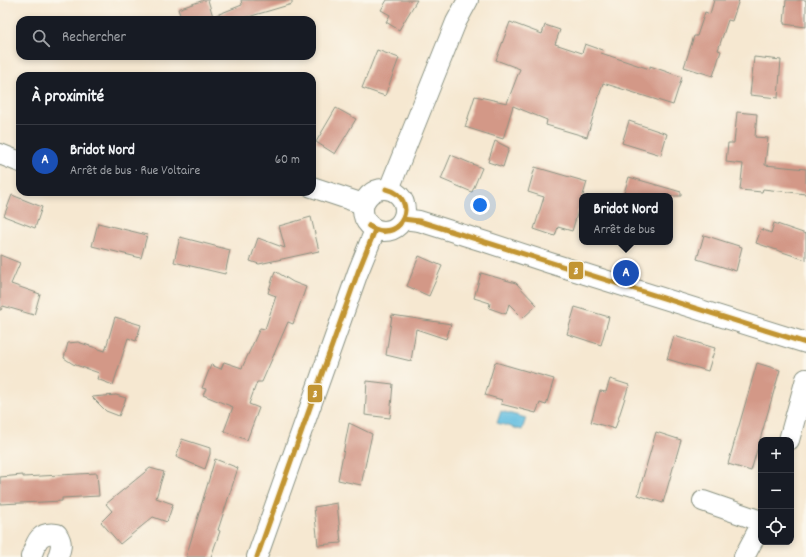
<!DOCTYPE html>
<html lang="fr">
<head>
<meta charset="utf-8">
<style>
	body { margin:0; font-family:Dekko,sans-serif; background:#20242c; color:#f1f3f6 }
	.controls { position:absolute; right:12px; bottom:12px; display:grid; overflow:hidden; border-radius:8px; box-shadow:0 2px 6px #0003 }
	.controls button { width:36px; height:36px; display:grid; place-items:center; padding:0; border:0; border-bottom:1px solid #363941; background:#171b24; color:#f1f3f6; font:20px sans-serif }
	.you { position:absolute; left:480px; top:205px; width:14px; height:14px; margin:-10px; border:3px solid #fff; border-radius:50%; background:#1a73e8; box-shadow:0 0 0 6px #1a73e833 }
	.badge { display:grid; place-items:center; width:26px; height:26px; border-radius:50%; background:#c8321e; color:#fff; font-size:13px; font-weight:700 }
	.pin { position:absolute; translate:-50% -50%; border:2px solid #fff; box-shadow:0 1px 4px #0006 }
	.popup { position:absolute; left:579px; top:193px; width:94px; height:52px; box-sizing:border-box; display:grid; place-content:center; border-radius:8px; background:#171b24; filter:drop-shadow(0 1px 3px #0005); font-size:13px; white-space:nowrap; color:#9ea1a6 }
	.popup b { font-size:15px; color:#f1f3f6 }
	.popup::after { content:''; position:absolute; left:50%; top:100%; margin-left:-8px; border:8px solid transparent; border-top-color:#171b24 }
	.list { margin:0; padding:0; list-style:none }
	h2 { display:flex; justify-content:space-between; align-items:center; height:52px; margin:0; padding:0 16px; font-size:17px }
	h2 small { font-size:13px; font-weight:400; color:#9ea1a6 }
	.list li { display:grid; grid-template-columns:26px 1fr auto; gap:12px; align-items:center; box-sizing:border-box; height:72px; padding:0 16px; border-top:1px solid #363941 }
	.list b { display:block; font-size:15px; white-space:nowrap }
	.list p { margin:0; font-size:13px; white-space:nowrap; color:#9ea1a6 }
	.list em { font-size:13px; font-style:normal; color:#9ea1a6 }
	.icon { flex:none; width:22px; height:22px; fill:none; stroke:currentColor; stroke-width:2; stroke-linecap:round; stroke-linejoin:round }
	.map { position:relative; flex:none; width:806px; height:557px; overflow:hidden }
	.search { position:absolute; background:#171b24; box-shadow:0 2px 6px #0003; left:16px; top:16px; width:300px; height:44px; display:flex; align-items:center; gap:10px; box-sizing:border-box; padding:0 14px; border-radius:12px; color:#9ea1a6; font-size:15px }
	.panel { position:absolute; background:#171b24; box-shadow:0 2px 6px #0003; left:16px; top:72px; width:300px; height:124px; border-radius:12px }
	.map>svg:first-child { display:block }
</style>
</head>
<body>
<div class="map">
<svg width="806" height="557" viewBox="0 0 806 557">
	<rect width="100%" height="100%" fill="#fbf7ec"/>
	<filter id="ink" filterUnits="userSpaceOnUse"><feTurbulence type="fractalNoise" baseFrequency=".025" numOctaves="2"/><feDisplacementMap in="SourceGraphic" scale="8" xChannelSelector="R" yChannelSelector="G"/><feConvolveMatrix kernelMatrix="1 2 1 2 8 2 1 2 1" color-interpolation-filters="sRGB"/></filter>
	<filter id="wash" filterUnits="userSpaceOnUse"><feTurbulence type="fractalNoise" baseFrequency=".012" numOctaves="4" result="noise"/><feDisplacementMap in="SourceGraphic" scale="16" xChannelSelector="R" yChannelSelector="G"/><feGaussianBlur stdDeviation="0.9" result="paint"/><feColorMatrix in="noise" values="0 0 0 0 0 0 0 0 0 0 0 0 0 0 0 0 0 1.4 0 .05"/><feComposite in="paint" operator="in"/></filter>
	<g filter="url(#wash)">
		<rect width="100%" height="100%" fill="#f6e8d1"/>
		<polygon fill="#62bde0" stroke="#407d8a" points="501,411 526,418 522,430 497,423"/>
		<g id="blocks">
			<g fill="#d39887">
				<polygon points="204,0 208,0 214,20 182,20 178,9"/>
				<polygon points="241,0 292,0 292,4 238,20 215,20 214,16 242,5"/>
				<polygon points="387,0 417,0 399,30 386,22 390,15 381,10"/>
				<polygon points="714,0 739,0 732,21 728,20 718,50 721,51 713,76 684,67 694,36 697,36 705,12 710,14"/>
				<polygon points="786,0 806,0 806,27 784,24"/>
				<polygon points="510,22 542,34 545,25 560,30 555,44 582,53 585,44 602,50 601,53 637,65 650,69 650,66 682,77 673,105 603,83 587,137 546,125 547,120 513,106 503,139 465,127 475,96 507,103 520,69 496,60"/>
				<polygon points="377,50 399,58 385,96 362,88"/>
				<polygon points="754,57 781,60 778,98 750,95"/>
				<polygon points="336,108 356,119 335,154 316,142"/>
				<polygon points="737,112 757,114 755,137 768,138 765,165 806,169 806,194 763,189 762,192 740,190 743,164 726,162 728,143 734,143"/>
				<polygon points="629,121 667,134 661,155 622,143"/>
				<polygon points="495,141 509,148 503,167 488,162"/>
				<polygon points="451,155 482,168 472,192 441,179"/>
				<polygon points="535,167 587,182 572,231 558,227 555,236 534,229 544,197 528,192"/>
				<polygon points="629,177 681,192 681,196 623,196"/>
				<polygon points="12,195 42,207 35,228 4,216"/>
				<polygon points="311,217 319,251 259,264 250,261 258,238 285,248 279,226"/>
				<polygon points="98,223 147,235 141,258 92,246"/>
				<polygon points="774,223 806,234 806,260 756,243 761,229 771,233"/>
				<polygon points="704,235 742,247 736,271 697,259"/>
				<polygon points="180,237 230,250 225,274 174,262"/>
				<polygon points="0,255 20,263 11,284 40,294 34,315 3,306 1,310 0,310"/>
				<polygon points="419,256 442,266 429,296 407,286"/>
				<polygon points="275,271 293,282 306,287 293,324 288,322 262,382 257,382 249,404 259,408 247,440 224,431 233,407 203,395 206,389 202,388 211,365 221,369 224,362 242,368 260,328 265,329 276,296 268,293"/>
				<polygon points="481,273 516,283 537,305 523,318 509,304 506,314 489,308 490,303 474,298"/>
				<polygon points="575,307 609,317 601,345 567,334"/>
				<polygon points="392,315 405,317 451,324 446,339 416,329 411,361 386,355"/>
				<polygon points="115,317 141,325 136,341 128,338 113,385 97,379 99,373 73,364 64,358 68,343 78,342 105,351"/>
				<polygon points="674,336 715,348 708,371 667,359"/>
				<polygon points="495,362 554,379 546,405 540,403 536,413 501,404 502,400 485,395"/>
				<polygon points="757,363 780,370 751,471 728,464"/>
				<polygon points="610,379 629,385 615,429 591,422 600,391 606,392"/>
				<polygon points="367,381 393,384 390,418 365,415"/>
				<polygon points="116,395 126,398 119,416 106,411 92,397"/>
				<polygon points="349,423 372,434 361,485 338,480"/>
				<polygon points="656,432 681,440 663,503 638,495"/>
				<polygon points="182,439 210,448 210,454 205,469 176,457"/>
				<polygon points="215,459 238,468 218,530 220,531 211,557 186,557"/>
				<polygon points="150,468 164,472 156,498 173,504 167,522 153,517 120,544 101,522 112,511 106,504"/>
				<polygon points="97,473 99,496 62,498 62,501 0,504 0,477 23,475 23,477"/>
				<polygon points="337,503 341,543 318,545 314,507"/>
			</g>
		</g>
	</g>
	<g filter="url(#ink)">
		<use href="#blocks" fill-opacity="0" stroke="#8a9282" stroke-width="1"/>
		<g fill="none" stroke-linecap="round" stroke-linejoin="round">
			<defs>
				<g id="minor">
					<polyline points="0,154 20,162"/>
					<polyline points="312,187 363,204"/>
					<circle cx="384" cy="210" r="21"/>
					<polyline points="389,189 456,22 468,0"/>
					<polyline points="403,219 419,221 486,242 550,263 806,343"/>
					<polyline points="789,440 806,379"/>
					<polyline points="703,501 761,521"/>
					<path d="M31,557C36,542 39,531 57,534C63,543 61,548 58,557"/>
					<polyline points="257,557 358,272 375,230"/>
					<polyline points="744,557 761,525"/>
				</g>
			</defs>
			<use href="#minor" stroke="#8a9282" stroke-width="22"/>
			<use href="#minor" stroke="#fff" stroke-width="20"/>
			<defs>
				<g id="bus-1">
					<polyline points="403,219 419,221 806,343"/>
					<path d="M369,226C401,246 422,198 386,189"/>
					<path d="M369,226C379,233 391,234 400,224"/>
					<polyline points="257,557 358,272 375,230"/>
				</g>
			</defs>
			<use href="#bus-1" stroke="#fbf7ec" stroke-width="8"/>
			<use href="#bus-1" stroke="#c29533" stroke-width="5"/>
		</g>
	</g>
	<g stroke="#fbf7ec" stroke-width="1.5">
		<rect x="568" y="261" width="16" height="19" rx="4" fill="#c29533"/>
		<rect x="307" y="384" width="16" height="19" rx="4" fill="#c29533"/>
	</g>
	<g font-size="11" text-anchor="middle" font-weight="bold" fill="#fff">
		<text x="576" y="274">3</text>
		<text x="315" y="397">3</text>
	</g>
</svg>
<div class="controls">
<button>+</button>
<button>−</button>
<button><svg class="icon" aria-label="locate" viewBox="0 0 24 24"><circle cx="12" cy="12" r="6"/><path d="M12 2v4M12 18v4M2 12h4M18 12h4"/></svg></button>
</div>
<div class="you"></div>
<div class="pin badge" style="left:626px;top:273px;background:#1a4fb4">A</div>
<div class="popup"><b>Bridot Nord</b>Arrêt de bus</div>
<div class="search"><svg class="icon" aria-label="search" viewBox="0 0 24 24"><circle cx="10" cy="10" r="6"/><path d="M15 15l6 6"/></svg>Rechercher</div>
<section class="panel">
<h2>À proximité<small></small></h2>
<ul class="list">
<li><span class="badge" style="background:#1a4fb4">A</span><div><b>Bridot Nord</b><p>Arrêt de bus · Rue Voltaire</p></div><em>60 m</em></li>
</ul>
</section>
</div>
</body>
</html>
